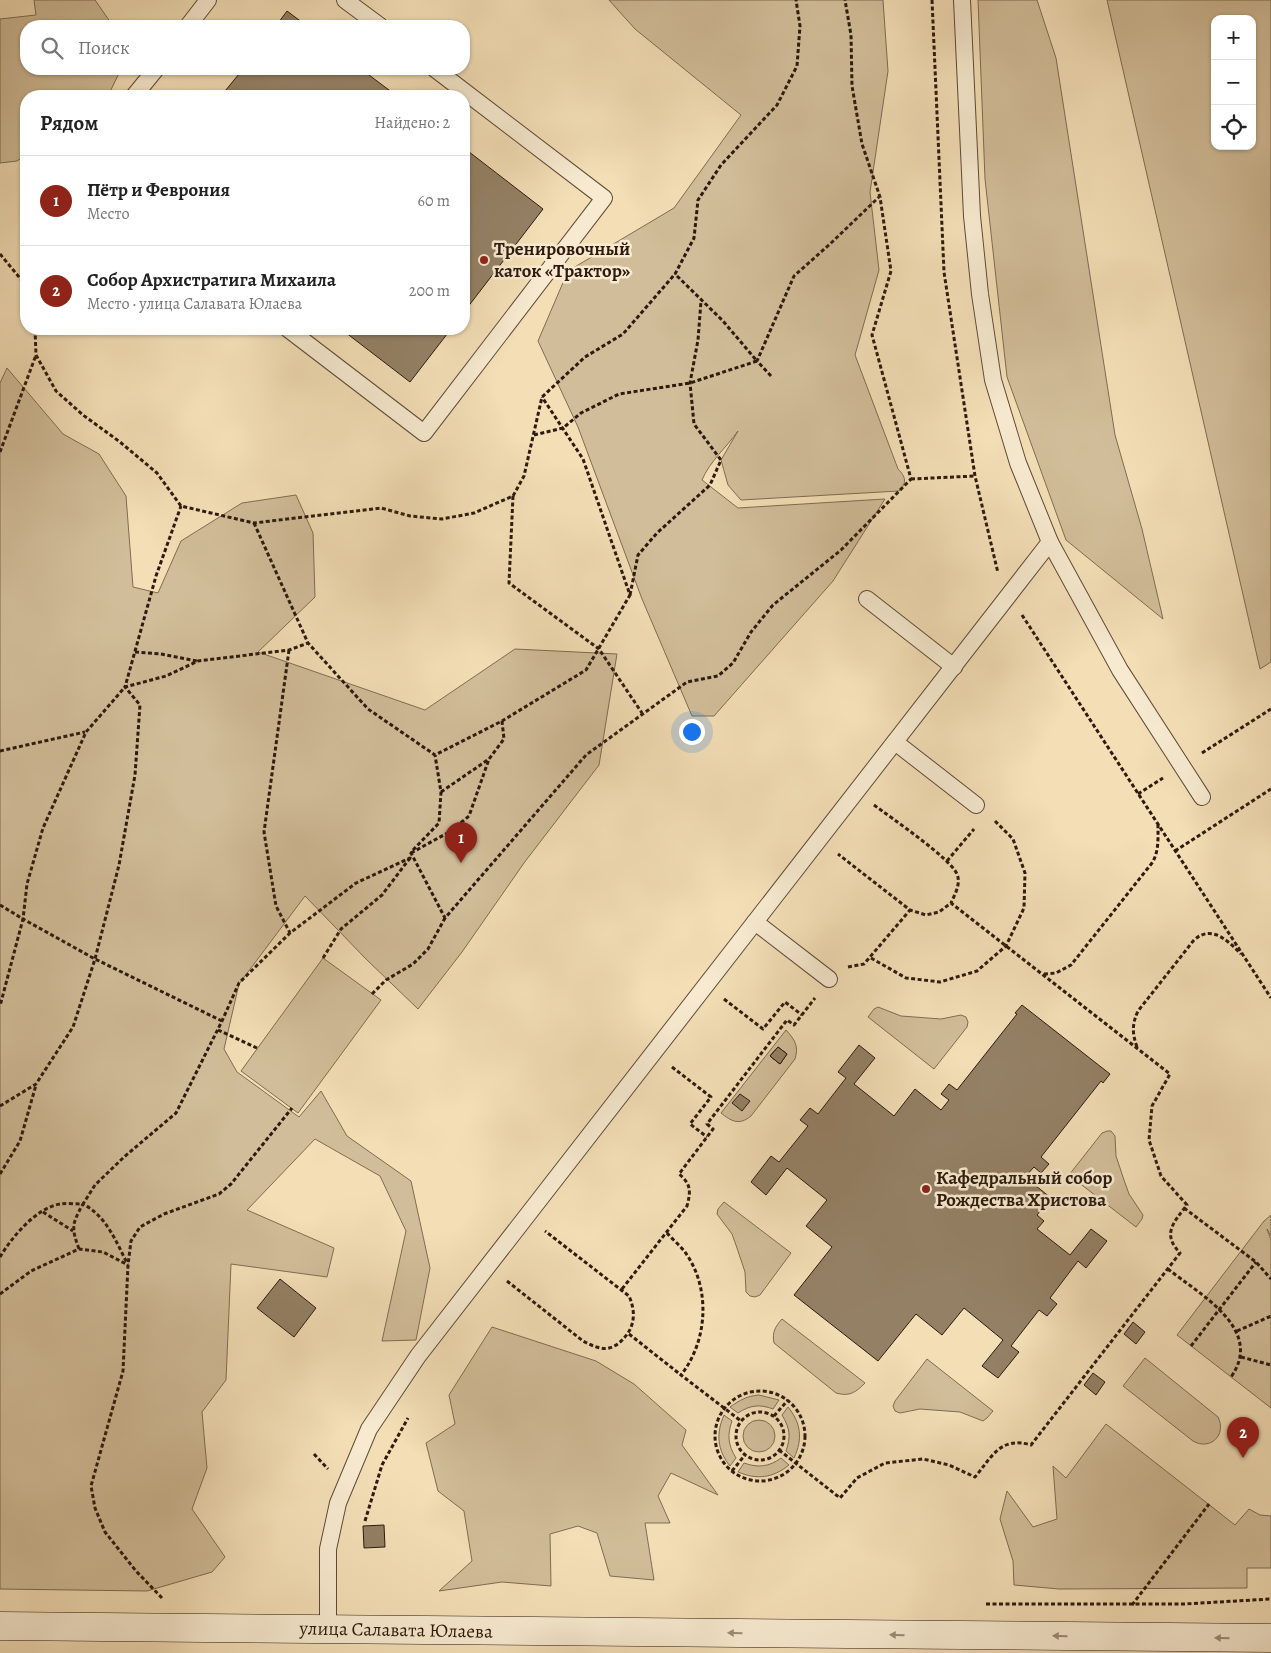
<!DOCTYPE html>
<html lang="ru">
<head>
<meta charset="utf-8">
<style>
	body { margin:0; font-family:Alegreya,serif; background:#f6f6f6; color:#222 }
	.controls { position:absolute; right:15px; top:15px; display:grid; overflow:hidden; border-radius:10px; box-shadow:0 1px 4px #0004 }
	.controls button { width:45px; height:45px; display:grid; place-items:center; padding:0; border:0; border-bottom:1px solid #e0e0e0; background:#fff; color:#222; font:25px sans-serif }
	.you { position:absolute; left:691px; top:731px; width:18px; height:18px; margin:-12px; border:4px solid #fff; border-radius:50%; background:#1a73e8; box-shadow:0 0 0 8px #1a73e833 }
	.badge { display:grid; place-items:center; width:32px; height:32px; border-radius:50%; background:#8f2418; color:#fff; font-size:16px; font-weight:700 }
	.pin { position:absolute; translate:-50% -41px; filter:drop-shadow(0 1px 2px #0008) }
	.pin::after { content:''; position:absolute; top:26px; width:18px; height:15px; background:inherit; clip-path:polygon(0 0,100% 0,50% 100%) }
	.list { margin:0; padding:0; list-style:none }
	h2 { display:flex; justify-content:space-between; align-items:center; height:65px; margin:0; padding:0 20px; font-size:21px }
	h2 small { font-size:16px; font-weight:400; color:#767676 }
	.list li { display:grid; grid-template-columns:32px 1fr auto; gap:15px; align-items:center; box-sizing:border-box; height:90px; padding:0 20px; border-top:1px solid #e0e0e0 }
	.list b { display:block; font-size:19px; white-space:nowrap }
	.list p { margin:0; font-size:16px; white-space:nowrap; color:#767676 }
	.list em { font-size:16px; font-style:normal; color:#767676 }
	.icon { flex:none; width:28px; height:28px; fill:none; stroke:currentColor; stroke-width:2; stroke-linecap:round; stroke-linejoin:round }
	.map { position:relative; flex:none; width:1271px; height:1653px; overflow:hidden }
	.search { position:absolute; background:#fff; box-shadow:0 1px 4px #0004; left:20px; top:20px; width:450px; height:55px; display:flex; align-items:center; gap:12px; box-sizing:border-box; padding:0 18px; border-radius:20px; color:#767676; font-size:19px }
	.panel { position:absolute; background:#fff; box-shadow:0 1px 4px #0004; left:20px; top:90px; width:450px; height:245px; border-radius:20px }
	.map>svg:first-child { display:block }
</style>
</head>
<body>
<div class="map">
<svg width="1271" height="1653" viewBox="0 0 1271 1653">
	<rect width="100%" height="100%" fill="#f3deb6"/>
	<filter id="stains"><feTurbulence type="fractalNoise" baseFrequency=".004" numOctaves="4"/><feColorMatrix values="0 0 0 0 .2 0 0 0 0 .09 0 0 0 0 .02 0 0 0 .5 -.17"/></filter>
	<radialGradient id="worn" r=".72"><stop offset=".6" stop-color="#630" stop-opacity="0"/><stop offset="1" stop-color="#630" stop-opacity=".3"/></radialGradient>
	<g fill="#d1bd99" stroke="#7f6c53" fill-rule="evenodd">
		<polygon points="34,0 95,0 113,26 26,26 26,69 121,69 108,96 26,96 26,155 17,161 0,163 0,19 36,15"/>
		<path d="M609,0H883L888,71L870,192L879,270L855,355L898,469C906,477 907,483 899,491L741,500L728,485L721,460L738,431C726,448 710,461 702,480L738,508L885,499L833,581L714,716H692L642,599L578,427L538,341L568,271L674,208L741,115L635,29Z"/>
		<polygon points="978,0 1037,0 1056,58 1115,435 1142,529 1163,619 1066,540 1007,377 985,179"/>
		<path d="M1107,0H1271V662L1260,669ZM1215,19H1252V146H1215Z"/>
		<polygon points="7,368 63,434 99,454 126,496 133,587 158,593 181,541 242,503 296,495 313,533 315,597 258,652 425,710 515,649 617,654 599,765 524,863 462,952 418,1009 367,960 305,896 239,984 224,1049 237,1072 299,1117 321,1091 347,1136 411,1181 430,1268 416,1340 382,1341 406,1231 380,1176 315,1139 247,1210 334,1248 327,1277 231,1264 226,1380 202,1412 207,1468 192,1509 225,1557 212,1572 147,1591 0,1589 0,383"/>
		<polygon points="323,958 381,1000 298,1113 241,1071"/>
		<polygon points="878,1007 901,1016 941,1019 961,1015 966,1017 968,1022 967,1027 934,1069 868,1017 874,1009"/>
		<path d="M786,1030C795,1040 799,1046 795,1059L751,1116C739,1126 731,1121 721,1113ZM778,1047L787,1054L780,1064L770,1056Z"/>
		<polygon points="1107,1131 1111,1131 1115,1136 1116,1156 1124,1180 1129,1194 1143,1215 1142,1219 1136,1227 1069,1175 1102,1133"/>
		<polygon points="724,1202 791,1253 760,1295 755,1297 750,1296 746,1292 745,1272 737,1248 732,1234 717,1214 718,1209"/>
		<polygon points="1271,1215 1271,1236 1267,1229 1271,1240 1271,1408 1177,1335 1264,1221"/>
		<path d="M782,1319L865,1383C856,1392 850,1397 836,1393L774,1343C772,1332 775,1327 782,1319Z"/>
		<polygon points="492,1327 596,1361 634,1384 686,1430 682,1445 718,1495 671,1473 658,1496 670,1523 645,1523 654,1580 610,1576 597,1533 578,1526 550,1534 551,1586 502,1582 439,1591 472,1561 464,1511 438,1491 426,1443 455,1424 449,1395"/>
		<path d="M1145,1358L1218,1417C1227,1435 1210,1451 1193,1441L1123,1386Z"/>
		<polygon points="927,1359 993,1411 987,1418 983,1421 960,1412 920,1409 900,1413 895,1411 893,1406 895,1401"/>
		<path d="M759,1395L779,1400L773,1409C760,1404 750,1405 738,1413L730,1407C740,1400 747,1396 759,1395Z"/>
		<path d="M788,1407C801,1423 803,1439 794,1458L786,1451C791,1437 790,1428 782,1415Z"/>
		<path d="M724,1415L732,1421C727,1435 728,1445 736,1458L730,1466C717,1450 716,1433 724,1415Z"/>
		<circle cx="759" cy="1436" r="16"/>
		<polygon points="1106,1424 1235,1525 1249,1509 1260,1515 1271,1516 1271,1568 1247,1568 1247,1588 1059,1589 1014,1585 1013,1561 1000,1519 1007,1491 1033,1527 1057,1519 1053,1466 1066,1478"/>
		<path d="M781,1458L789,1465C773,1478 757,1480 738,1472L744,1463C758,1468 769,1467 781,1458Z"/>
	</g>
	<g fill="#948065" stroke="#2d1a0d">
		<polygon points="287,11 307,26 276,26"/>
		<polygon points="243,69 361,69 397,96 221,96"/>
		<polygon points="464,148 543,209 464,312"/>
		<polygon points="341,329 451,329 410,382"/>
		<polygon points="1022,1005 1110,1074 1103,1083 1101,1081 1041,1157 1049,1164 1041,1173 1034,1167 1025,1177 1051,1198 1037,1215 1044,1221 1037,1229 1070,1255 1091,1229 1107,1241 1086,1268 1078,1261 1050,1298 1057,1304 1047,1316 1039,1310 1011,1346 1019,1352 998,1378 982,1366 1003,1340 964,1308 942,1335 916,1314 878,1361 794,1295 832,1247 806,1226 827,1200 787,1168 766,1195 751,1182 771,1156 779,1162 808,1126 800,1120 810,1108 818,1114 846,1078 838,1072 859,1045 875,1058 854,1084 894,1116 915,1089 941,1110 949,1100 941,1094 949,1084 957,1090 1017,1014 1015,1013"/>
		<polygon points="778,1047 787,1054 780,1064 770,1056"/>
		<polygon points="778,1047 787,1054 780,1064 770,1056"/>
		<polygon points="740,1094 750,1101 742,1111 732,1103"/>
		<polygon points="280,1279 316,1308 294,1337 257,1308"/>
		<polygon points="1133,1322 1145,1332 1136,1344 1124,1334"/>
		<polygon points="1093,1373 1105,1382 1096,1395 1084,1385"/>
		<polygon points="384,1525 385,1547 364,1548 363,1526"/>
	</g>
	<g fill="none" stroke-linecap="round" stroke-linejoin="round">
		<defs>
			<g id="lane">
				<polyline points="345,0 380,26"/>
				<polyline points="962,0 972,216 980,294 993,380 1018,463 1050,542 1120,670 1202,797"/>
				<polyline points="188,26 208,0"/>
				<polyline points="134,96 156,69"/>
				<polyline points="288,329 424,433 604,198 435,69"/>
				<polyline points="867,599 954,667"/>
				<polyline points="895,742 976,805"/>
				<polyline points="755,922 829,979"/>
				<polyline points="328,1630 328,1549 338,1503 369,1429 418,1356 1050,542"/>
			</g>
			<polyline id="secondary" points="0,1626 1271,1638"/>
		</defs>
		<use href="#lane" stroke="#5e4b37" stroke-width="18"/>
		<use href="#secondary" stroke="#2d1a0d" stroke-width="29"/>
		<g stroke="#2d1a0d" stroke-width="3" stroke-dasharray="4 2.5" stroke-linecap="butt">
			<polyline points="932,0 944,272 975,476 998,573"/>
			<polyline points="0,254 24,283 26,291"/>
			<polyline points="35,329 36,355 56,391 83,415 120,442 157,473 181,506 254,523 381,508 410,516 442,519 474,513 513,496 524,476 542,397 585,357 623,334 675,274 694,238 698,200 721,165 777,105 797,66 800,26 796,0"/>
			<polyline points="771,376 757,361 794,276 830,244 879,197"/>
			<polyline points="534,435 563,428 581,413 619,394 690,383 757,361 723,321 675,274"/>
			<polyline points="0,452 36,355"/>
			<polyline points="911,479 975,476"/>
			<polyline points="513,496 509,583 599,649 642,713"/>
			<polyline points="254,523 308,643 368,709 435,755 502,721 586,670 630,595 583,459 542,397"/>
			<polyline points="630,595 638,555 657,533 710,485 721,460 694,424 690,383 698,340 701,301"/>
			<polyline points="1022,615 1271,998"/>
			<polyline points="289,650 264,832 276,906 290,933"/>
			<polyline points="135,652 161,654 197,661"/>
			<polyline points="0,751 85,732"/>
			<polyline points="1202,753 1271,709"/>
			<polyline points="441,792 489,759 504,739 502,721"/>
			<polyline points="1138,794 1163,778"/>
			<path d="M874,805C890,817 950,858 957,874C961,884 955,894 951,903"/>
			<polyline points="413,850 439,823 441,792 435,755"/>
			<polyline points="1175,851 1271,789"/>
			<polyline points="411,853 451,831 469,816 489,759"/>
			<polyline points="947,861 974,829"/>
			<polyline points="0,905 23,919 0,1006"/>
			<polyline points="323,958 341,929 382,895 410,858"/>
			<polyline points="871,958 906,978 940,982 977,971 1006,946 1024,908 1025,873 1013,839 994,820"/>
			<polyline points="848,967 864,964 910,910"/>
			<path d="M1044,974L1056,973L1071,965L1152,863C1159,852 1158,838 1158,825"/>
			<polyline points="372,994 386,980 413,964 428,949 445,918"/>
			<polyline points="724,999 763,1029 785,1002 802,1015"/>
			<polyline points="222,1021 95,959 23,919 27,884 43,828 86,732 125,687 166,676 198,661 289,650 308,643"/>
			<polyline points="218,1030 257,1048"/>
			<path d="M1137,1047C1132,1033 1132,1024 1138,1011L1194,940C1212,924 1228,941 1241,954"/>
			<polyline points="672,1067 711,1097 690,1124 707,1137"/>
			<polyline points="0,1106 36,1084 73,1027 95,959 119,865 135,775 140,705 125,687 156,576 181,506"/>
			<polyline points="0,1174 20,1141 36,1085"/>
			<polyline points="1184,1208 1256,1262 1271,1279"/>
			<polyline points="43,1212 73,1231"/>
			<path d="M667,1233C673,1240 682,1247 687,1255C711,1291 707,1342 681,1375L741,1421"/>
			<path d="M79,1249C71,1227 72,1224 83,1204C106,1216 116,1241 127,1263"/>
			<path d="M0,1257C12,1237 36,1208 60,1204C67,1203 76,1204 83,1204L95,1185L124,1157L176,1113L222,1021L239,983L290,933L356,883L410,858L411,853L445,918L586,755L687,682L718,676L733,663L751,632L773,605L841,550L911,479L872,335L891,271L880,197L862,144L852,86L851,35L845,0"/>
			<path d="M1168,1269C1199,1294 1265,1329 1231,1377"/>
			<path d="M507,1281L583,1341C591,1345 600,1350 609,1348C614,1347 620,1343 623,1339C635,1327 636,1312 629,1296L545,1231"/>
			<path d="M622,1289L687,1206C691,1191 691,1184 679,1174L713,1129L707,1124L787,1020L794,1025L815,998"/>
			<polyline points="0,1294 31,1271 79,1249 103,1252 128,1265"/>
			<polyline points="1237,1331 1271,1316"/>
			<polyline points="629,1334 681,1375"/>
			<polyline points="1191,1346 1256,1262"/>
			<polyline points="1241,1357 1271,1365"/>
			<circle cx="760" cy="1436" r="45"/>
			<circle cx="760" cy="1436" r="24"/>
			<polyline points="774,1416 788,1400"/>
			<path d="M779,1450L840,1498L857,1478L885,1463L923,1459L949,1465L975,1477C992,1457 1000,1436 1031,1445L1180,1253C1162,1234 1173,1223 1187,1205L1161,1176L1149,1140L1152,1106L1170,1074L951,903L939,912L926,915L910,910L838,854"/>
			<polyline points="314,1454 328,1469"/>
			<polyline points="732,1471 745,1455"/>
			<polyline points="365,1521 382,1465 408,1418"/>
			<polyline points="162,1598 136,1571 105,1532 95,1508 91,1486 123,1371 128,1265 131,1241 140,1227 164,1214 219,1194 231,1184 292,1108"/>
			<polyline points="986,1604 1185,1604 1271,1599"/>
			<polyline points="1132,1605 1209,1504"/>
		</g>
		<use href="#lane" stroke="#f7ead0" stroke-width="16"/>
		<use href="#secondary" stroke="#f7ead0" stroke-width="28"/>
	</g>
	<defs><path id="oneway-solid" d="M-6-.8H1V-3.2L6.5 0L1 3.2V.8H-6Z" transform="scale(1.25)"/></defs>
	<g fill="#9c8c78">
		<use href="#oneway-solid" transform="translate(735 1633) rotate(-179)"/>
		<use href="#oneway-solid" transform="translate(897 1635) rotate(-179)"/>
		<use href="#oneway-solid" transform="translate(1060 1636) rotate(-179)"/>
		<use href="#oneway-solid" transform="translate(1222 1638) rotate(-179)"/>
	</g>
	<g fill="#8f2418" stroke="#f7ead0" stroke-width="2">
		<circle cx="484" cy="260" r="5"/>
		<circle cx="926" cy="1189" r="5"/>
	</g>
	<g text-anchor="middle" dominant-baseline="central" stroke-width="5" stroke-linejoin="round" paint-order="stroke">
		<g font-size="19" font-weight="bold" fill="#2d1a0d" stroke="#f7ead0" text-anchor="start">
			<text x="494" y="249">Тренировочный<tspan x="494" dy="22">каток «Трактор»</tspan></text>
			<text x="936" y="1178">Кафедральный собор<tspan x="936" dy="22">Рождества Христова</tspan></text>
		</g>
		<g font-size="19" fill="#2d1a0d" stroke="#f7ead0">
			<text transform="translate(396 1630) rotate(1)">улица Салавата Юлаева</text>
		</g>
	</g>
	<rect width="100%" height="100%" filter="url(#stains)"/>
	<rect width="100%" height="100%" fill="url(#worn)"/>
</svg>
<div class="controls">
<button>+</button>
<button>−</button>
<button><svg class="icon" aria-label="locate" viewBox="0 0 24 24"><circle cx="12" cy="12" r="6"/><path d="M12 2v4M12 18v4M2 12h4M18 12h4"/></svg></button>
</div>
<div class="you"></div>
<div class="pin badge" style="left:461px;top:863px">1</div>
<div class="pin badge" style="left:1243px;top:1458px">2</div>
<div class="search"><svg class="icon" aria-label="search" viewBox="0 0 24 24"><circle cx="10" cy="10" r="6"/><path d="M15 15l6 6"/></svg>Поиск</div>
<section class="panel">
<h2>Рядом<small>Найдено: 2</small></h2>
<ul class="list">
<li><span class="badge">1</span><div><b>Пётр и Феврония</b><p>Место</p></div><em>60 m</em></li>
<li><span class="badge">2</span><div><b>Собор Архистратига Михаила</b><p>Место · улица Салавата Юлаева</p></div><em>200 m</em></li>
</ul>
</section>
</div>
</body>
</html>
